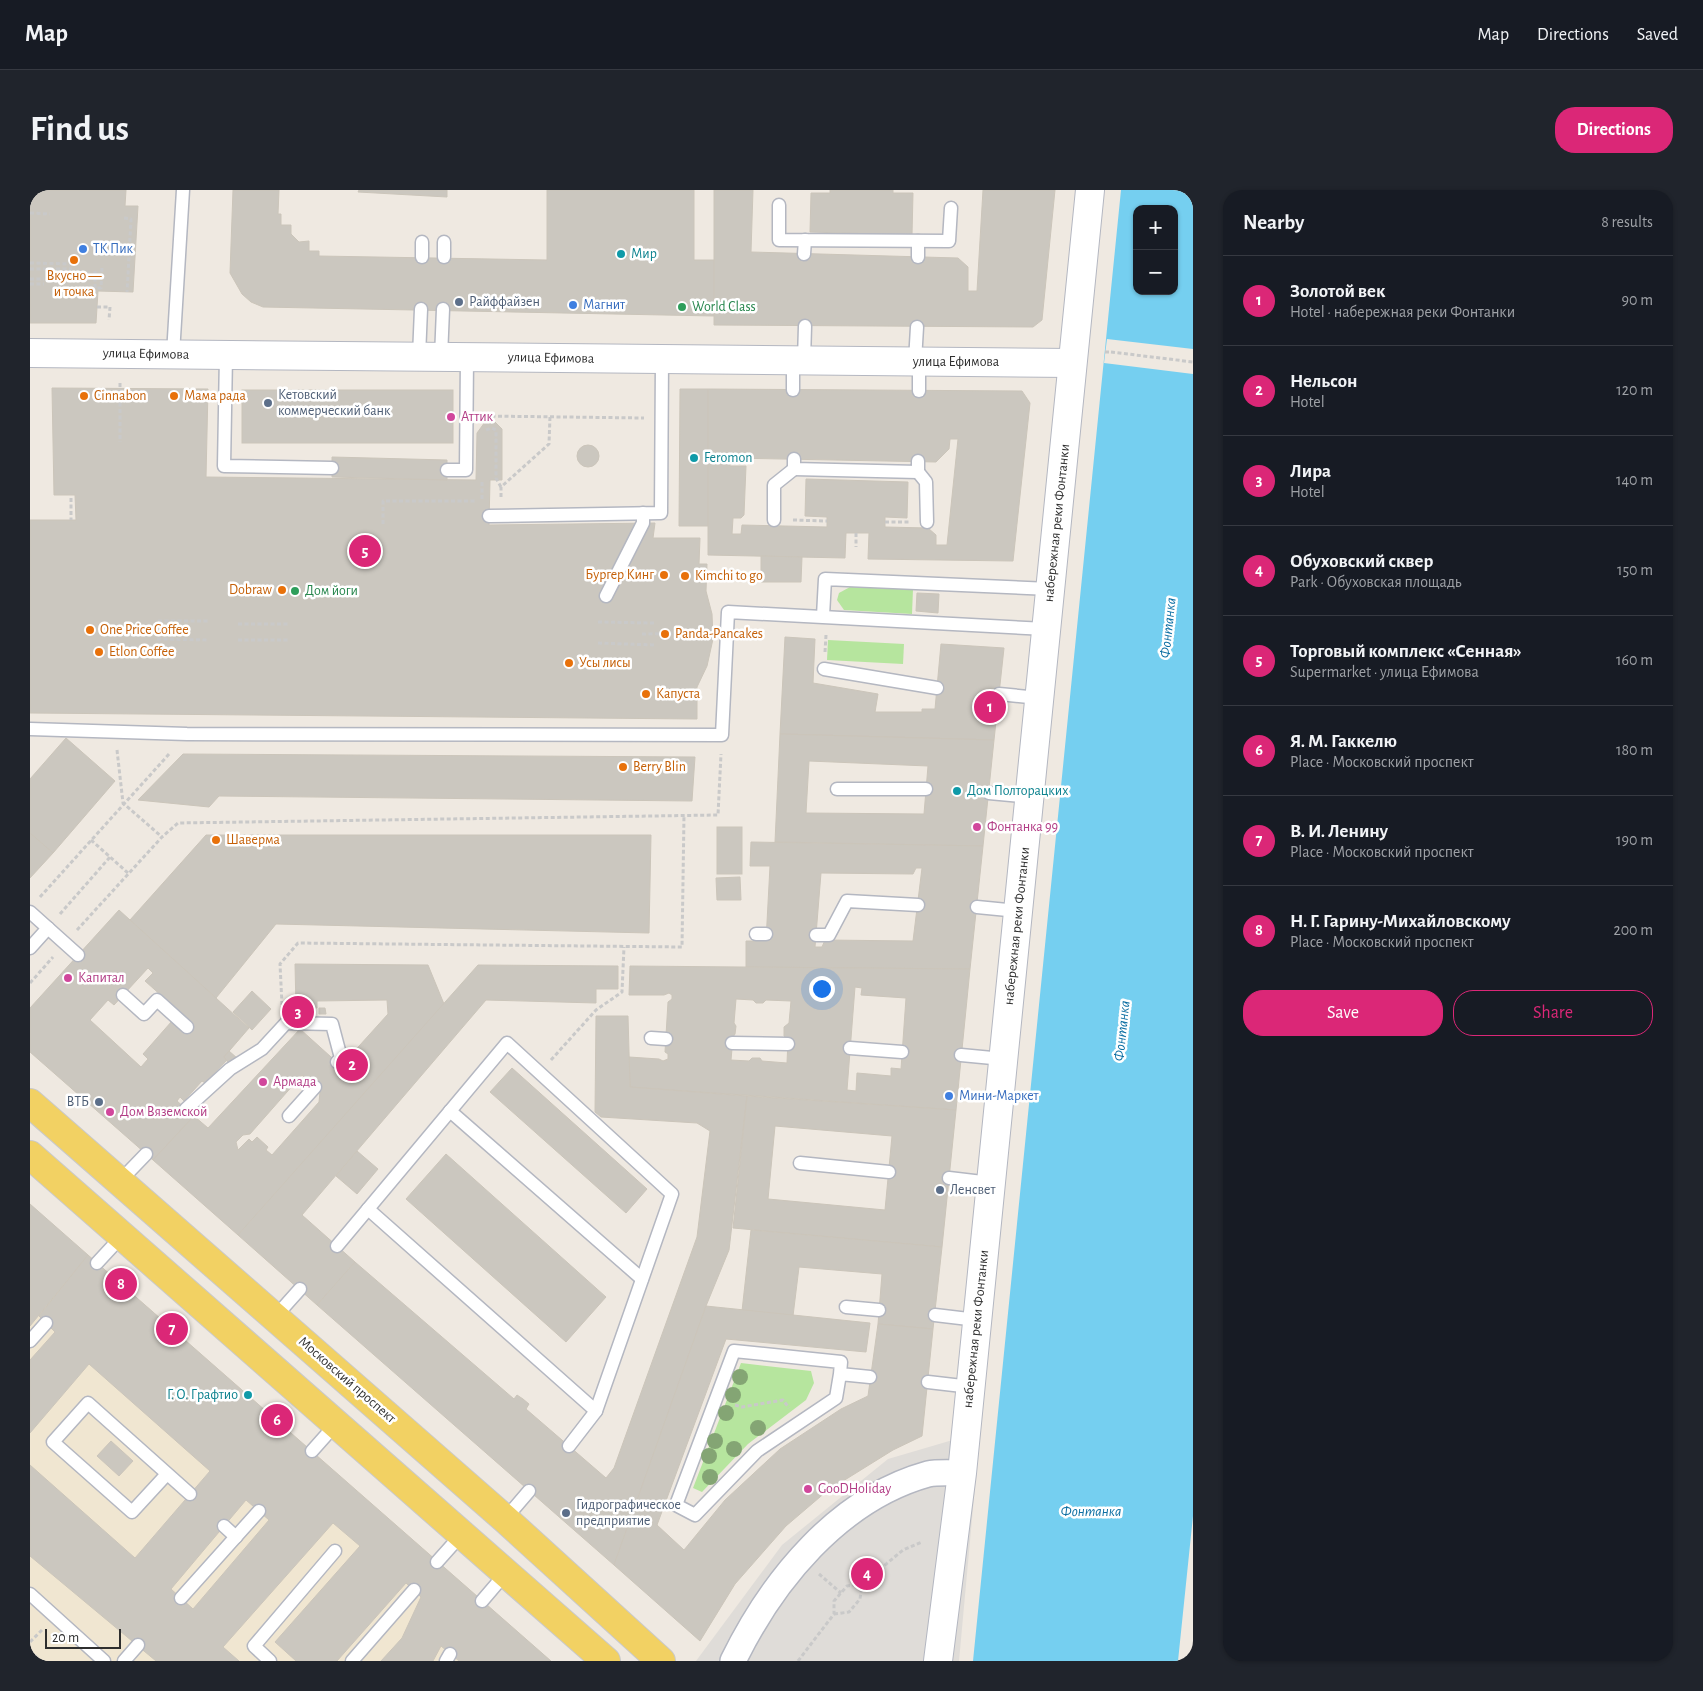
<!DOCTYPE html>
<html lang="en">
<head>
<meta charset="utf-8">
<style>
	body { margin:0; font-family:"Alegreya Sans",sans-serif; background:#20242c; color:#f1f3f6 }
	.controls { position:absolute; right:15px; top:15px; display:grid; overflow:hidden; border-radius:10px; box-shadow:0 1px 4px #0004 }
	.controls button { width:45px; height:45px; display:grid; place-items:center; padding:0; border:0; border-bottom:1px solid #363941; background:#171b24; color:#f1f3f6; font:25px sans-serif }
	.scale { position:absolute; left:15px; bottom:12px; width:76px; box-sizing:border-box; padding-left:5px; border:2px solid #2e2e2e; border-top:0; font-size:14px; line-height:18px; white-space:nowrap; color:#2e2e2e; -webkit-text-stroke:4px #fff; paint-order:stroke }
	.you { position:absolute; left:791px; top:798px; width:18px; height:18px; margin:-12px; border:4px solid #fff; border-radius:50%; background:#1a73e8; box-shadow:0 0 0 8px #1a73e833 }
	.badge { display:grid; place-items:center; width:32px; height:32px; border-radius:50%; background:#db2777; color:#fff; font-size:16px; font-weight:700 }
	.pin { position:absolute; translate:-50% -50%; border:2px solid #fff; box-shadow:0 1px 5px #0006 }
	.list { margin:0; padding:0; list-style:none }
	h2 { display:flex; justify-content:space-between; align-items:center; height:65px; margin:0; padding:0 20px; font-size:21px }
	h2 small { font-size:16px; font-weight:400; color:#9ea1a6 }
	.list li { display:grid; grid-template-columns:32px 1fr auto; gap:15px; align-items:center; box-sizing:border-box; height:90px; padding:0 20px; border-top:1px solid #363941 }
	.list b { display:block; font-size:19px; white-space:nowrap }
	.list p { margin:0; font-size:16px; white-space:nowrap; color:#9ea1a6 }
	.list em { font-size:16px; font-style:normal; color:#9ea1a6 }
	.actions { display:flex; gap:10px; padding:15px 20px }
	.actions a { flex:1; padding:11px 0; border:1px solid #db2777; border-radius:20px; text-align:center; font-size:18px; color:#db2777 }
	.actions .main { background:#db2777; color:#fff }
	.map { position:relative; flex:none; width:1163px; height:1471px; overflow:hidden; border-radius:20px }
	header { display:flex; align-items:center; gap:30px; box-sizing:border-box; height:70px; padding:0 25px; background:#171b24; border-bottom:1px solid #363941 }
	header strong { font-size:24px }
	nav { display:flex; gap:28px; margin-inline-start:auto; font-size:18px }
	.intro { display:flex; align-items:center; justify-content:space-between; box-sizing:border-box; height:120px; padding:0 30px }
	h1 { margin:0; font-size:35px }
	.button { padding:12px 22px; border-radius:20px; background:#db2777; color:#fff; font-size:18px; font-weight:700 }
	main { display:flex; gap:30px; padding:0 30px }
	aside { flex:1; background:#171b24; border-radius:20px; box-shadow:0 1px 4px #0004 }
	.map>svg:first-child { display:block }
</style>
</head>
<body>
<header>
<strong>Map</strong>
<nav><a>Map</a><a>Directions</a><a>Saved</a></nav>
</header>
<div class="intro"><h1>Find us</h1><a class="button">Directions</a></div>
<main>
<div class="map">
<svg width="1163" height="1471" viewBox="0 0 1163 1471">
	<rect width="100%" height="100%" fill="#efe9e1"/>
	<polygon fill="#f0e6d1" points="58,1065 521,1471 0,1471 0,1136"/>
	<g fill="#b6e59e">
		<polygon points="820,397 883,399 882,424 814,420 807,410 809,403"/>
		<polygon points="798,450 874,454 873,474 797,470"/>
		<polygon points="711,1173 781,1181 784,1193 776,1210 718,1254 672,1302 663,1298"/>
	</g>
	<polygon fill="#dfdcd8" points="950,1242 929,1471 666,1471 752,1355 858,1269"/>
	<path fill="#75cff0" fill-rule="evenodd" d="M1091,0H1163V1326L1148,1471H943ZM1107,19H1144V101H1107Z"/>
	<polygon fill="#efe9e1" points="1077,149 1163,159 1163,184 1074,173"/>
	<g fill="#cbc7bf" stroke="#cbc5ba" fill-rule="evenodd">
		<polygon points="0,0 96,0 95,16 108,16 103,102 68,101 66,133 0,133"/>
		<polygon points="203,0 249,0 248,24 251,24 251,35 261,35 261,44 269,52 279,51 279,61 289,61 289,66 517,70 517,0 664,0 664,70 684,70 684,126 233,117 221,112 212,104 200,83"/>
		<polygon points="329,0 417,0 417,7 328,2"/>
		<polygon points="684,0 723,0 721,62 928,68 938,77 938,101 947,101 953,0 1025,0 1012,130 1003,137 684,135"/>
		<polygon points="800,0 863,0 863,3 883,3 882,45 780,42 781,3 800,3"/>
		<polygon points="22,198 178,199 176,287 446,290 447,243 455,232 464,231 472,239 472,290 460,290 459,335 625,333 623,348 670,348 669,374 677,374 676,401 682,424 683,449 677,476 667,497 667,529 0,523 0,330 46,330 45,305 24,305"/>
		<polygon points="650,199 678,199 678,336 649,336"/>
		<path d="M678,199L992,201L1000,213L983,371L838,369L839,343H816L815,368L678,365ZM920,249H928L917,355H906V345L898,338L855,337V327L877,328L878,292L776,289L775,326L797,327V337L712,335L711,344H702L703,328H711L714,325L716,276H700V268L906,272L919,259Z"/>
		<rect x="212" y="200" width="211" height="53"/>
		<circle cx="558" cy="266" r="11"/>
		<polygon points="302,267 417,270 417,290 302,287"/>
		<polygon points="731,366 772,367 771,392 731,392"/>
		<polygon points="887,403 909,404 908,423 886,421"/>
		<polygon points="755,447 785,449 783,493 848,504 845,522 892,522 892,519 905,519 911,454 974,458 964,550 750,544"/>
		<path d="M750,544L964,550L953,656L745,652ZM779,571L898,576L894,624L776,623Z"/>
		<polygon points="36,548 85,591 23,663 0,643 0,589"/>
		<polygon points="153,564 665,567 662,611 189,606 179,617 108,610"/>
		<rect x="687" y="637" width="25" height="47"/>
		<polygon points="0,643 23,663 0,688"/>
		<polygon points="176,645 621,645 619,743 246,734 186,808 100,730"/>
		<path d="M721,652L953,656L940,779L716,777V751H736L740,676H720ZM886,678H892L883,751L795,750L792,757H785L791,683L883,684Z"/>
		<polygon points="710,687 711,710 687,710 686,688"/>
		<path d="M89,720L219,838L194,867L197,870L175,893L172,891L154,911L150,907L147,911L164,926L123,970L0,862V818ZM118,778L123,783L115,791L161,832L142,831L113,864L118,869L111,877L60,830L78,810L84,815Z"/>
		<path d="M265,774L398,775L414,814L208,1045L123,970L164,926L178,938L270,839L311,876L358,824L357,810L287,811V818H281L282,825L267,826L263,822L266,818ZM272,885L290,902L289,912L242,965L236,960L238,957L227,947L222,952L219,949L208,960L206,952L213,945L220,944Z"/>
		<polygon points="448,775 588,776 588,799 566,799 566,813 456,810 272,1025 325,1072 287,1115 208,1045"/>
		<path d="M600,776L940,779L926,920L600,897L599,867L629,869L633,871L638,869V864L635,862L638,812L642,809V805L639,803L634,805H599ZM825,797L832,798L831,805L876,808L871,879L861,878V886L827,883L826,901L817,900ZM706,809L723,810L726,813H733L736,810L761,811L759,833L754,837V846L758,850L757,873L732,871L730,868H722L719,871L701,870L703,847L705,844L706,836L704,833Z"/>
		<polygon points="222,801 241,819 222,840 203,822"/>
		<polygon points="289,818 295,818 296,824 289,824"/>
		<polygon points="566,826 598,826 600,897 717,906 699,1060 676,1116 584,1375 287,1115 325,1072 484,1209 487,1205 493,1209 499,1214 496,1219 576,1288 584,1278 667,1047 680,941 667,933 571,927 565,922"/>
		<polygon points="199,861 207,868 200,875 194,867"/>
		<polygon points="482,878 617,999 596,1023 460,902"/>
		<path d="M717,906L926,920L912,1057L703,1038ZM745,936L862,946L855,1020L738,1009Z"/>
		<polygon points="327,961 348,979 327,1004 306,986"/>
		<polygon points="416,964 576,1107 536,1152 376,1009"/>
		<polygon points="0,1014 58,1065 0,1136"/>
		<polygon points="721,1040 912,1057 903,1139 848,1134 852,1084 769,1077 763,1126 712,1121"/>
		<path d="M58,1065L521,1471H429L411,1456L403,1471H351L372,1448L391,1407L376,1393L307,1471H266L245,1452L330,1356L303,1333L193,1457L209,1471H126L0,1366V1275L105,1368L180,1281L59,1174L0,1243V1170L25,1142L9,1126ZM216,1310L239,1330L163,1419L141,1399Z"/>
		<polygon points="676,1116 840,1133 836,1162 696,1149 627,1335 654,1360 695,1310 750,1259 811,1219 838,1206 848,1134 903,1139 892,1246 863,1260 797,1301 756,1336 705,1394 670,1451 584,1375"/>
		<polygon points="81,1251 103,1271 89,1286 67,1266"/>
	</g>
	<g fill="none" stroke-linecap="round" stroke-linejoin="round">
		<defs>
			<g id="lane">
				<polyline points="749,15 749,50 919,51 921,18"/>
				<polyline points="774,64 775,50"/>
				<polyline points="392,67 392,52"/>
				<polyline points="414,67 414,52"/>
				<polyline points="888,67 888,51"/>
				<polyline points="143,164 153,0"/>
				<polyline points="196,165 194,276 302,278"/>
				<polyline points="389,166 391,119"/>
				<polyline points="411,167 413,119"/>
				<polyline points="774,170 775,136"/>
				<polyline points="885,171 887,137"/>
				<polyline points="763,200 763,170"/>
				<polyline points="889,201 889,171"/>
				<polyline points="764,269 764,279 888,282 888,271"/>
				<polyline points="417,280 436,280 437,167"/>
				<polyline points="888,282 896,292 897,332"/>
				<polyline points="459,326 631,323 632,169"/>
				<polyline points="744,330 744,295 764,279"/>
				<polyline points="576,406 613,333 613,323"/>
				<polyline points="793,426 795,389 1020,399"/>
				<polyline points="794,479 907,498"/>
				<polyline points="969,504 1009,508"/>
				<polyline points="0,539 157,544 692,545 698,422 1016,439"/>
				<polyline points="807,599 896,599"/>
				<polyline points="959,603 1000,607"/>
				<polyline points="947,717 988,721"/>
				<polyline points="0,722 48,765"/>
				<polyline points="726,744 736,744"/>
				<polyline points="786,745 799,745 817,711 888,715"/>
				<polyline points="0,758 18,738"/>
				<polyline points="93,805 114,824 127,810 157,837"/>
				<polyline points="621,848 636,849"/>
				<polyline points="702,853 758,854"/>
				<polyline points="820,858 872,862"/>
				<polyline points="931,865 973,869"/>
				<polyline points="156,919 200,879 232,859 256,833 302,834 311,868 307,872"/>
				<polyline points="420,921 612,1089"/>
				<polyline points="259,926 285,897"/>
				<polyline points="770,973 859,982"/>
				<polyline points="919,988 961,993"/>
				<polyline points="90,991 116,964"/>
				<polyline points="338,1019 566,1221"/>
				<polyline points="307,1056 477,853 642,1004 566,1221 539,1256"/>
				<polyline points="67,1073 92,1046"/>
				<polyline points="816,1117 849,1120"/>
				<polyline points="905,1125 947,1130"/>
				<polyline points="245,1127 270,1099"/>
				<polyline points="0,1151 16,1133"/>
				<polyline points="810,1184 806,1208 727,1261 665,1325 646,1315 704,1161 811,1172 810,1184 840,1187"/>
				<polyline points="898,1192 941,1197"/>
				<polyline points="282,1261 306,1234"/>
				<polyline points="137,1284 102,1322 23,1252 58,1213 160,1304"/>
				<polyline points="475,1329 499,1301"/>
				<polyline points="194,1336 206,1347"/>
				<polyline points="407,1372 432,1344"/>
				<polyline points="0,1404 74,1471"/>
				<polyline points="151,1408 229,1321"/>
				<polyline points="452,1411 476,1383"/>
				<polyline points="94,1471 108,1455"/>
				<polyline points="240,1471 224,1456 305,1361"/>
				<polyline points="322,1471 384,1400"/>
				<polyline points="416,1471 420,1464"/>
			</g>
			<path id="street" d="M703,1471C742,1391 808,1309 898,1284C908,1282 921,1283 932,1283"/>
			<g id="secondary">
				<polyline points="0,163 1042,173"/>
				<polyline points="908,1471 932,1283 1060,0"/>
			</g>
			<g id="primary">
				<polyline points="0,913 475,1329 631,1471"/>
				<polyline points="0,965 576,1471"/>
			</g>
		</defs>
		<use href="#lane" stroke="#b4b7c1" stroke-width="15"/>
		<use href="#street" stroke="#b4b7c1" stroke-width="28"/>
		<use href="#secondary" stroke="#b4b7c1" stroke-width="30"/>
		<use href="#primary" stroke="#c9c9c9" stroke-width="30"/>
		<g stroke="#c9c9c9" stroke-width="3" stroke-dasharray="4 2.5" stroke-linecap="butt">
			<polyline points="0,23 20,24"/>
			<polyline points="94,28 101,29 97,102"/>
			<polyline points="0,73 42,74"/>
			<polyline points="0,79 42,79"/>
			<polyline points="65,81 65,98 71,98 72,77"/>
			<polyline points="0,89 14,89"/>
			<polyline points="0,94 14,94"/>
			<polyline points="67,117 80,117 79,130"/>
			<polyline points="1075,162 1081,162"/>
			<polyline points="90,193 90,252"/>
			<polyline points="455,226 614,228"/>
			<polyline points="456,240 462,238 466,240 466,288 471,297"/>
			<polyline points="471,307 471,297 519,254 520,226"/>
			<polyline points="41,308 41,330"/>
			<polyline points="452,309 452,290"/>
			<polyline points="763,330 797,331"/>
			<polyline points="855,332 879,332"/>
			<polyline points="353,334 353,311 446,311"/>
			<polyline points="826,343 826,357"/>
			<polyline points="128,431 179,431"/>
			<polyline points="568,432 624,433"/>
			<polyline points="208,434 259,434"/>
			<polyline points="612,444 679,443"/>
			<polyline points="127,449 179,450"/>
			<polyline points="208,450 259,450"/>
			<polyline points="568,453 624,455"/>
			<polyline points="795,462 796,445"/>
			<polyline points="87,560 93,613 132,647"/>
			<polyline points="61,650 98,683"/>
			<polyline points="10,707 140,563"/>
			<polyline points="30,724 80,667"/>
			<polyline points="47,740 132,647 148,633 688,625 691,564"/>
			<polyline points="0,793 23,767"/>
			<polyline points="252,815 250,774 268,753 652,757 654,625"/>
			<polyline points="521,870 566,820 592,802 594,757"/>
			<polyline points="705,1215 712,1217 753,1210 759,1218"/>
			<polyline points="789,1384 811,1403"/>
			<polyline points="804,1424 819,1422 830,1409 832,1394"/>
			<polyline points="0,1452 12,1440"/>
			<polyline points="0,1461 11,1471"/>
			<polyline points="768,1471 804,1424 804,1411 817,1396 832,1394 873,1360 892,1352"/>
		</g>
		<use href="#lane" stroke="#fff" stroke-width="12"/>
		<use href="#street" stroke="#fff" stroke-width="25"/>
		<use href="#secondary" stroke="#fff" stroke-width="28"/>
		<use href="#primary" stroke="#f2d163" stroke-width="28"/>
		<polyline stroke="#c9c9c9" stroke-width="3" stroke-dasharray="4 2.5" stroke-linecap="butt" points="1081,162 1163,172"/>
	</g>
	<g fill="#84a574">
		<circle cx="710" cy="1187" r="8"/>
		<circle cx="703" cy="1205" r="8"/>
		<circle cx="696" cy="1223" r="8"/>
		<circle cx="728" cy="1238" r="8"/>
		<circle cx="685" cy="1251" r="8"/>
		<circle cx="704" cy="1259" r="8"/>
		<circle cx="679" cy="1266" r="8"/>
		<circle cx="680" cy="1287" r="8"/>
	</g>
	<g fill="#3f7fe0" stroke="#fff" stroke-width="2">
		<circle cx="53" cy="59" r="5"/>
		<circle cx="543" cy="115" r="5"/>
		<circle cx="919" cy="906" r="5"/>
	</g>
	<g fill="#0f9aa8" stroke="#fff" stroke-width="2">
		<circle cx="591" cy="64" r="5"/>
		<circle cx="664" cy="268" r="5"/>
		<circle cx="927" cy="601" r="5"/>
		<circle cx="218" cy="1205" r="5"/>
	</g>
	<g fill="#e8710a" stroke="#fff" stroke-width="2">
		<circle cx="44" cy="70" r="5"/>
		<circle cx="54" cy="206" r="5"/>
		<circle cx="144" cy="206" r="5"/>
		<circle cx="634" cy="385" r="5"/>
		<circle cx="655" cy="386" r="5"/>
		<circle cx="252" cy="400" r="5"/>
		<circle cx="60" cy="440" r="5"/>
		<circle cx="635" cy="444" r="5"/>
		<circle cx="69" cy="462" r="5"/>
		<circle cx="539" cy="473" r="5"/>
		<circle cx="616" cy="504" r="5"/>
		<circle cx="593" cy="577" r="5"/>
		<circle cx="186" cy="650" r="5"/>
	</g>
	<g fill="#5c6f8a" stroke="#fff" stroke-width="2">
		<circle cx="429" cy="112" r="5"/>
		<circle cx="238" cy="213" r="5"/>
		<circle cx="69" cy="912" r="5"/>
		<circle cx="910" cy="1000" r="5"/>
		<circle cx="536" cy="1323" r="5"/>
	</g>
	<g fill="#2e9e5b" stroke="#fff" stroke-width="2">
		<circle cx="652" cy="117" r="5"/>
		<circle cx="265" cy="401" r="5"/>
	</g>
	<g fill="#d1479c" stroke="#fff" stroke-width="2">
		<circle cx="421" cy="227" r="5"/>
		<circle cx="947" cy="637" r="5"/>
		<circle cx="38" cy="788" r="5"/>
		<circle cx="233" cy="892" r="5"/>
		<circle cx="80" cy="922" r="5"/>
		<circle cx="778" cy="1299" r="5"/>
	</g>
	<g text-anchor="middle" dominant-baseline="central" stroke-width="5" stroke-linejoin="round" paint-order="stroke">
		<g font-size="14" fill="#366cbe" stroke="#fff" text-anchor="start">
			<text x="63" y="59">ТК Пик</text>
			<text x="553" y="115">Магнит</text>
			<text x="929" y="906">Мини-Маркет</text>
		</g>
		<g font-size="14" fill="#0d838f" stroke="#fff" text-anchor="start">
			<text x="601" y="64">Мир</text>
			<text x="674" y="268">Feromon</text>
			<text x="937" y="601">Дом Полторацких</text>
			<text x="208" y="1205" text-anchor="end">Г. О. Графтио</text>
		</g>
		<g font-size="14" fill="#c56008" stroke="#fff" text-anchor="start">
			<text x="44" y="86" text-anchor="middle">Вкусно —<tspan x="44" dy="16">и точка</tspan></text>
			<text x="64" y="206">Cinnabon</text>
			<text x="154" y="206">Мама рада</text>
			<text x="624" y="385" text-anchor="end">Бургер Кинг</text>
			<text x="665" y="386">Kimchi to go</text>
			<text x="242" y="400" text-anchor="end">Dobraw</text>
			<text x="70" y="440">One Price Coffee</text>
			<text x="645" y="444">Panda-Pancakes</text>
			<text x="79" y="462">Etlon Coffee</text>
			<text x="549" y="473">Усы лисы</text>
			<text x="626" y="504">Капуста</text>
			<text x="603" y="577">Berry Blin</text>
			<text x="196" y="650">Шаверма</text>
		</g>
		<g font-size="14" fill="#4e5e75" stroke="#fff" text-anchor="start">
			<text x="439" y="112">Райффайзен</text>
			<text x="248" y="205">Кетовский<tspan x="248" dy="16">коммерческий банк</tspan></text>
			<text x="59" y="912" text-anchor="end">ВТБ</text>
			<text x="920" y="1000">Ленсвет</text>
			<text x="546" y="1315">Гидрографическое<tspan x="546" dy="16">предприятие</tspan></text>
		</g>
		<g font-size="14" fill="#27864d" stroke="#fff" text-anchor="start">
			<text x="662" y="117">World Class</text>
			<text x="275" y="401">Дом йоги</text>
		</g>
		<g font-size="14" fill="#2e2e2e" stroke="#fff">
			<text transform="translate(116 164) rotate(1)">улица Ефимова</text>
			<text transform="translate(521 168) rotate(1)">улица Ефимова</text>
			<text x="926" y="172">улица Ефимова</text>
			<text transform="translate(1027 333) rotate(-84)">набережная реки Фонтанки</text>
			<text transform="translate(987 736) rotate(-84)">набережная реки Фонтанки</text>
			<text transform="translate(946 1139) rotate(-84)">набережная реки Фонтанки</text>
			<text transform="translate(317 1190) rotate(41)">Московский проспект</text>
		</g>
		<g font-size="14" fill="#b23c85" stroke="#fff" text-anchor="start">
			<text x="431" y="227">Аттик</text>
			<text x="957" y="637">Фонтанка 99</text>
			<text x="48" y="788">Капитал</text>
			<text x="243" y="892">Армада</text>
			<text x="90" y="922">Дом Вяземской</text>
			<text x="788" y="1299">GooDHoliday</text>
		</g>
		<g font-size="15" font-style="italic" fill="#0d6fa3" stroke="#fff">
			<text transform="translate(1138 438) rotate(-84)">Фонтанка</text>
			<text transform="translate(1092 841) rotate(-84)">Фонтанка</text>
			<text x="1061" y="1321">Фонтанка</text>
		</g>
	</g>
</svg>
<div class="controls">
<button>+</button>
<button>−</button>
</div>
<div class="scale">20 m</div>
<div class="you"></div>
<div class="pin badge" style="left:960px;top:517px">1</div>
<div class="pin badge" style="left:322px;top:875px">2</div>
<div class="pin badge" style="left:268px;top:822px">3</div>
<div class="pin badge" style="left:837px;top:1384px">4</div>
<div class="pin badge" style="left:335px;top:361px">5</div>
<div class="pin badge" style="left:247px;top:1230px">6</div>
<div class="pin badge" style="left:142px;top:1139px">7</div>
<div class="pin badge" style="left:91px;top:1094px">8</div>
</div>
<aside>
<h2>Nearby<small>8 results</small></h2>
<ul class="list">
<li><span class="badge">1</span><div><b>Золотой век</b><p>Hotel · набережная реки Фонтанки</p></div><em>90 m</em></li>
<li><span class="badge">2</span><div><b>Нельсон</b><p>Hotel</p></div><em>120 m</em></li>
<li><span class="badge">3</span><div><b>Лира</b><p>Hotel</p></div><em>140 m</em></li>
<li><span class="badge">4</span><div><b>Обуховский сквер</b><p>Park · Обуховская площадь</p></div><em>150 m</em></li>
<li><span class="badge">5</span><div><b>Торговый комплекс «Сенная»</b><p>Supermarket · улица Ефимова</p></div><em>160 m</em></li>
<li><span class="badge">6</span><div><b>Я. М. Гаккелю</b><p>Place · Московский проспект</p></div><em>180 m</em></li>
<li><span class="badge">7</span><div><b>В. И. Ленину</b><p>Place · Московский проспект</p></div><em>190 m</em></li>
<li><span class="badge">8</span><div><b>Н. Г. Гарину-Михайловскому</b><p>Place · Московский проспект</p></div><em>200 m</em></li>
</ul>
<div class="actions"><a class="main">Save</a><a>Share</a></div>
</aside>
</main>
</body>
</html>
